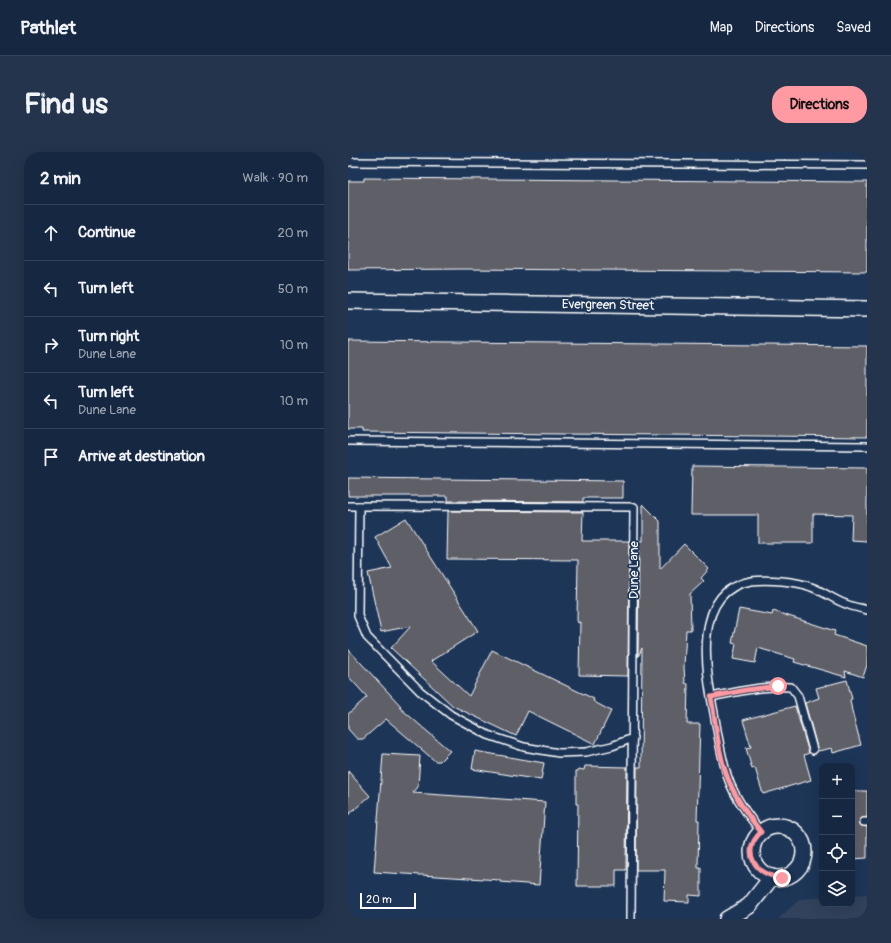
<!DOCTYPE html>
<html lang="en">
<head>
<meta charset="utf-8">
<style>
	body { margin:0; font-family:Pangolin,sans-serif; background:#23344c; color:#f1f3f6 }
	.controls { position:absolute; right:12px; bottom:12px; display:grid; overflow:hidden; border-radius:8px; box-shadow:0 4px 16px #0002 }
	.controls button { width:36px; height:36px; display:grid; place-items:center; padding:0; border:0; border-bottom:1px solid #35445a; background:#162841; color:#f1f3f6; font:20px sans-serif }
	.scale { position:absolute; left:12px; bottom:10px; width:56px; box-sizing:border-box; padding-left:4px; border:2px solid #fff; border-top:0; font-size:11px; line-height:14px; white-space:nowrap; color:#fff; -webkit-text-stroke:3px #1d3557; paint-order:stroke }
	.stop { position:absolute; width:12px; height:12px; margin:-9px; border:3px solid #ff9aa2; border-radius:50%; background:#fff }
	.stop.end { background:#ff9aa2; border-color:#fff; box-shadow:0 1px 4px #0008 }
	.list { margin:0; padding:0; list-style:none }
	h2 { display:flex; justify-content:space-between; align-items:center; height:52px; margin:0; padding:0 16px; font-size:17px }
	h2 small { font-size:13px; font-weight:400; color:#9ea6b1 }
	.list li { display:grid; grid-template-columns:26px 1fr auto; gap:12px; align-items:center; box-sizing:border-box; height:56px; padding:0 16px; border-top:1px solid #35445a }
	.list b { display:block; font-size:15px; white-space:nowrap }
	.list p { margin:0; font-size:13px; white-space:nowrap; color:#9ea6b1 }
	.list em { font-size:13px; font-style:normal; color:#9ea6b1 }
	.icon { flex:none; width:22px; height:22px; fill:none; stroke:currentColor; stroke-width:2; stroke-linecap:round; stroke-linejoin:round }
	.map { position:relative; flex:none; width:519px; height:767px; overflow:hidden; border-radius:16px }
	header { display:flex; align-items:center; gap:24px; box-sizing:border-box; height:56px; padding:0 20px; background:#162841; border-bottom:1px solid #35445a }
	header strong { font-size:19px }
	nav { display:flex; gap:22px; margin-inline-start:auto; font-size:14px }
	.intro { display:flex; align-items:center; justify-content:space-between; box-sizing:border-box; height:96px; padding:0 24px }
	h1 { margin:0; font-size:28px }
	.button { padding:10px 18px; border-radius:16px; background:#ff9aa2; color:#111; font-size:14px; font-weight:700 }
	main { display:flex; gap:24px; padding:0 24px }
	aside { flex:1; background:#162841; border-radius:16px; box-shadow:0 4px 16px #0002 }
	.map>svg:first-child { display:block }
</style>
</head>
<body>
<header>
<strong>Pathlet</strong>
<nav><a>Map</a><a>Directions</a><a>Saved</a></nav>
</header>
<div class="intro"><h1>Find us</h1><a class="button">Directions</a></div>
<main>
<aside>
<h2>2 min<small>Walk · 90 m</small></h2>
<ul class="list">
<li><svg class="icon" aria-label="ahead" viewBox="0 0 24 24"><path d="M12 20V5M6 11l6-6 6 6"/></svg><div><b>Continue</b></div><em>20 m</em></li>
<li><svg class="icon" aria-label="left" viewBox="0 0 24 24"><path d="M17 20v-9H6M10 6l-5 5 5 5"/></svg><div><b>Turn left</b></div><em>50 m</em></li>
<li><svg class="icon" aria-label="right" viewBox="0 0 24 24"><path d="M7 20v-9h11M14 6l5 5-5 5"/></svg><div><b>Turn right</b><p>Dune Lane</p></div><em>10 m</em></li>
<li><svg class="icon" aria-label="left" viewBox="0 0 24 24"><path d="M17 20v-9H6M10 6l-5 5 5 5"/></svg><div><b>Turn left</b><p>Dune Lane</p></div><em>10 m</em></li>
<li><svg class="icon" aria-label="arrive" viewBox="0 0 24 24"><path d="M6 21V4h12l-3 4 3 4H6"/></svg><div><b>Arrive at destination</b></div></li>
</ul>
</aside>
<div class="map">
<svg width="519" height="767" viewBox="0 0 519 767">
	<rect width="100%" height="100%" fill="#1d3557"/>
	<filter id="ink" filterUnits="userSpaceOnUse"><feTurbulence type="fractalNoise" baseFrequency=".025" numOctaves="2"/><feDisplacementMap in="SourceGraphic" scale="8" xChannelSelector="R" yChannelSelector="G"/><feConvolveMatrix kernelMatrix="1 2 1 2 8 2 1 2 1" color-interpolation-filters="sRGB"/></filter>
	<g filter="url(#ink)">
		<polygon fill="#30425c" points="519,742 519,767 430,767 452,747 474,745 474,752 504,752 504,743"/>
		<g fill="#5e5f68" stroke="#fff">
			<polygon points="16,26 519,30 519,120 114,117 0,118 0,29 16,29"/>
			<polygon points="0,189 519,194 519,285 14,280 14,277 0,277"/>
			<polygon points="344,314 519,316 519,389 503,388 504,363 465,362 465,391 410,391 410,363 343,363"/>
			<polygon points="0,326 275,329 275,346 235,346 235,350 100,349 100,344 0,344"/>
			<polygon points="295,352 312,369 312,417 336,392 361,417 353,426 356,429 342,442 343,478 338,478 336,515 337,531 340,532 339,572 352,572 349,668 351,668 350,716 353,716 353,744 341,743 341,750 316,749 317,718 288,718 289,615 293,615 294,496 290,505 291,389 295,389"/>
			<polygon points="100,359 235,360 234,389 281,389 280,524 231,523 232,470 230,471 229,468 230,408 99,407"/>
			<polygon points="58,366 130,479 83,509 121,544 144,498 246,547 245,549 250,552 263,559 247,592 180,559 168,584 105,554 43,496 63,474 33,480 20,421 44,416 27,385"/>
			<polygon points="391,457 424,463 425,459 487,479 486,483 519,494 519,513 515,525 497,519 498,525 446,510 447,507 410,496 407,511 385,507 388,492 384,491"/>
			<polygon points="0,497 53,554 51,555 102,599 92,609 87,609 38,567 15,587 9,587 0,577 0,562 19,545 0,524"/>
			<polygon points="499,528 504,547 502,548 504,559 513,593 485,601 484,596 470,599 457,551 471,546 468,536"/>
			<polygon points="447,554 461,601 456,603 463,628 415,642 407,616 404,617 398,596 403,595 395,568"/>
			<polygon points="127,599 196,611 193,628 124,617"/>
			<polygon points="35,602 72,604 70,635 65,641 197,650 191,733 152,730 152,728 26,720"/>
			<polygon points="237,614 279,615 278,718 268,718 268,734 229,734 230,652 228,652 228,619 230,619 230,617 236,618"/>
			<polygon points="0,619 22,644 0,663"/>
			<polygon points="504,639 519,639 519,665 514,666 511,670 513,674 519,675 519,706 504,707"/>
		</g>
		<g fill="none" stroke-linecap="round" stroke-linejoin="round">
			<defs>
				<g id="lane">
					<polyline points="0,10 519,13"/>
					<polyline points="0,289 519,294"/>
					<polyline points="0,354 286,355 283,767"/>
					<polyline points="11,354 10,464 19,485 72,539 103,563 140,583 176,595 211,601 238,600 264,594 285,586"/>
					<path d="M363,545C389,540 416,533 443,535L450,544L465,598"/>
					<polyline points="516,670 519,670"/>
					<path d="M413,680C400,663 387,646 380,626C373,605 370,583 366,561C358,520 343,439 403,429C419,427 449,429 463,435C475,439 486,448 498,452C505,455 512,456 519,458"/>
				</g>
				<g id="street">
					<polyline points="0,149 519,157"/>
					<circle cx="430" cy="700" r="26"/>
					<polyline points="379,767 401,754 424,725"/>
				</g>
			</defs>
			<use href="#lane" stroke="#fff" stroke-width="10"/>
			<use href="#street" stroke="#fff" stroke-width="18"/>
			<use href="#lane" stroke="#1d3557" stroke-width="7"/>
			<use href="#street" stroke="#1d3557" stroke-width="15"/>
		</g>
	</g>
	<g fill="none" stroke-linecap="round" stroke-linejoin="round" filter="url(#ink)">
		<path stroke="#ff9aa2" stroke-width="5" d="M430,534L398,538L363,545C368,572 370,602 380,627C388,647 400,664 413,680C391,701 409,724 434,726"/>
	</g>
	<g text-anchor="middle" dominant-baseline="central" stroke-width="3.5" stroke-linejoin="round" paint-order="stroke">
		<g font-size="13" fill="#fff" stroke="#1d3557">
			<text transform="translate(260 153) rotate(1)">Evergreen Street</text>
			<text transform="translate(286 418) rotate(-90)">Dune Lane</text>
		</g>
	</g>
</svg>
<div class="controls">
<button>+</button>
<button>−</button>
<button><svg class="icon" aria-label="locate" viewBox="0 0 24 24"><circle cx="12" cy="12" r="6"/><path d="M12 2v4M12 18v4M2 12h4M18 12h4"/></svg></button>
<button><svg class="icon" aria-label="layers" viewBox="0 0 24 24"><path d="M12 4l9 5-9 5-9-5zM3 14l9 5 9-5"/></svg></button>
</div>
<div class="scale">20 m</div>
<div class="stop" style="left:430px;top:534px"></div>
<div class="stop end" style="left:434px;top:726px"></div>
</div>
</main>
</body>
</html>
